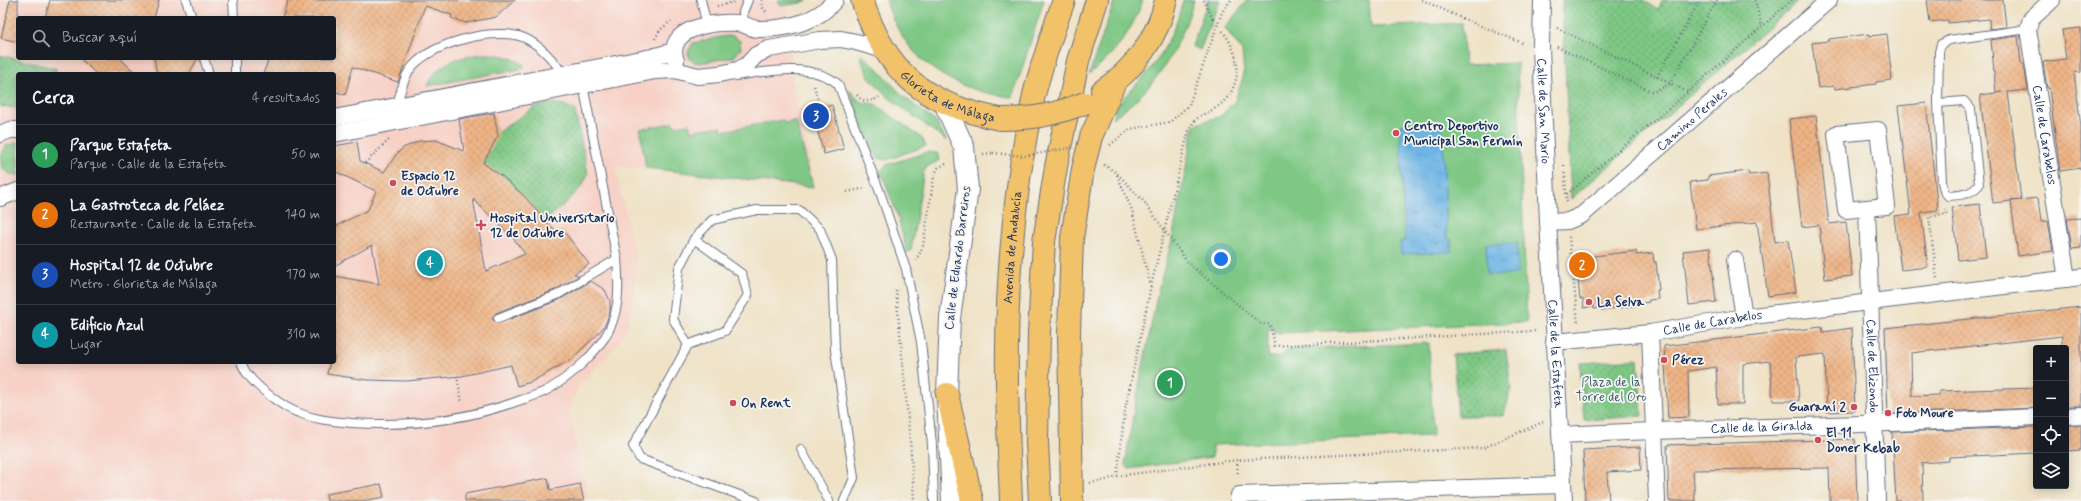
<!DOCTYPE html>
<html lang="es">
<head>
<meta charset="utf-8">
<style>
	body { margin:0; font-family:Mynerve,sans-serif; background:#20242c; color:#f1f3f6 }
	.controls { position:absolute; right:12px; bottom:12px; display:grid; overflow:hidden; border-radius:4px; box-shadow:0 2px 10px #0003 }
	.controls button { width:36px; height:36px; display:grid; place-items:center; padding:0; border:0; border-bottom:1px solid #363941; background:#171b24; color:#f1f3f6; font:20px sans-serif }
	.you { position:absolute; left:1221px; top:259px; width:14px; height:14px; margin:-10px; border:3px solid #fff; border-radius:50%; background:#1a73e8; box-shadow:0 0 0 6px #1a73e833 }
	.badge { display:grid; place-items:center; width:26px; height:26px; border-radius:50%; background:#d1495b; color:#fff; font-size:13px; font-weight:700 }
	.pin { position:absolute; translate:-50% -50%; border:2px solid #fff; box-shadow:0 1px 4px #0006 }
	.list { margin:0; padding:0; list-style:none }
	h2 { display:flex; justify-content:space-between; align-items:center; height:52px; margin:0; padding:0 16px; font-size:17px }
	h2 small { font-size:13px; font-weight:400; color:#9ea1a6 }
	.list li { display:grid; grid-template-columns:26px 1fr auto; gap:12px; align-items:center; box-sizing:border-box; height:60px; padding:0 16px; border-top:1px solid #363941 }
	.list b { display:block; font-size:15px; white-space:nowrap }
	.list p { margin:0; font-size:13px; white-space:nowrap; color:#9ea1a6 }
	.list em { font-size:13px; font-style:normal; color:#9ea1a6 }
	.icon { flex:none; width:22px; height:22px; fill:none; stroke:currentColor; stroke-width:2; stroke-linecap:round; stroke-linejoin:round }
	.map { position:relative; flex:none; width:2081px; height:501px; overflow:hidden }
	.search { position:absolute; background:#171b24; box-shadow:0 2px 10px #0003; left:16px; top:16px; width:320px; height:44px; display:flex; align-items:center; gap:10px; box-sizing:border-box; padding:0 14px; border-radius:4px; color:#9ea1a6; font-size:15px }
	.panel { position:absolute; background:#171b24; box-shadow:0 2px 10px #0003; left:16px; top:72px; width:320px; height:292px; border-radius:4px }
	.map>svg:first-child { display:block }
</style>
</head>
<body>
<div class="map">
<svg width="2081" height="501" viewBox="0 0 2081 501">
	<defs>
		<pattern id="grass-dots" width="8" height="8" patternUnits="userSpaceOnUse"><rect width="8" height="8" fill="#7ec784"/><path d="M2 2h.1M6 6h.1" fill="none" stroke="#66a26f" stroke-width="1.8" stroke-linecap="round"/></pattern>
		<pattern id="water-ripples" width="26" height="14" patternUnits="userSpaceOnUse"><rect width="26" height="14" fill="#6db4e4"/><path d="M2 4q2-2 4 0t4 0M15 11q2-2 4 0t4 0" fill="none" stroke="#5993bc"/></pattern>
		<pattern id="building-cross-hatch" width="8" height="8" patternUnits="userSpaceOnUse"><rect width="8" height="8" fill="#efb587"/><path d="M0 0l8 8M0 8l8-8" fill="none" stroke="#cc9c77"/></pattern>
	</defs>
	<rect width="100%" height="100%" fill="#f6f6f2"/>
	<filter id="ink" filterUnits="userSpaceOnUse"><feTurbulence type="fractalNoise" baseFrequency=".025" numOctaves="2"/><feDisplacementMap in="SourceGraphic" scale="8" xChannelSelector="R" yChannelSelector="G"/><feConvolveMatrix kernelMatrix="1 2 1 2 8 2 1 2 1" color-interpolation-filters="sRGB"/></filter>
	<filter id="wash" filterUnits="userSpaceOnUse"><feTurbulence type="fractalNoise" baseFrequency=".012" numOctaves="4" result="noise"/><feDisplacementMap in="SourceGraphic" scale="16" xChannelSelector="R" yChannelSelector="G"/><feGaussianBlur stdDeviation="0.9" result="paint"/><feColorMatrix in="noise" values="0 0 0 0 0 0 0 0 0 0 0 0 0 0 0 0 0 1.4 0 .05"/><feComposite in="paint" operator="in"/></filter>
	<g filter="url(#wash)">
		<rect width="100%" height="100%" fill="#efe2c6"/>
		<path fill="#f7d1c6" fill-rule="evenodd" d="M0,0H790L787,4L793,87L809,155L813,189L646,168L615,167L635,254V292L627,328L618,344L579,386L569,409L589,501H0ZM18,18H334V58H18ZM18,74H334V362H18Z"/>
		<g fill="url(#grass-dots)" stroke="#4c7b71">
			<polygon points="1562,0 1643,0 1658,9 1663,0 1800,0 1571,199"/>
			<polygon points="0,55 57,69 54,74 18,74 18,108 0,106"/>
			<polygon points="554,103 565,105 575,111 588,174 582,186 570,199 535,230 471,170 492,136 535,107"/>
			<polygon points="1506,350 1511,388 1504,416 1458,416 1453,354"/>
			<polygon points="1638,359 1642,416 1584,420 1580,363"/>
		</g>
		<g fill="#7ec784" stroke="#4c7b71">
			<polygon points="778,0 807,0 801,3 781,6"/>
			<path d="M886,0H1044L1013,97C953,92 903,60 886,0Z"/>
			<path d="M1115,0H1143C1132,31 1115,54 1089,74Z"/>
			<path d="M1183,0H1194C1180,48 1155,91 1112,118C1118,98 1139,84 1152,67C1167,48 1177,24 1183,0Z"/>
			<polygon points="1208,0 1220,0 1200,50 1192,46"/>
			<polygon points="1247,0 1369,0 1371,27 1462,23 1465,65 1517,63 1527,322 1279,333 1268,328 1268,357 1280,357 1288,349 1429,343 1433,436 1213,445 1212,457 1129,469 1125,464 1134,411 1158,291 1172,240 1194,125 1221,116 1235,101 1244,74 1242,51 1225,28"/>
			<path d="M725,36H734L740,41L741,49L734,57L699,63C692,63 688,58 688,52L693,43Z"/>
			<path d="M483,54C498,54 510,56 523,64L524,68L427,86C437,62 458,57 483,54Z"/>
			<polygon points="861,55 872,63 903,96 936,122 947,141 888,97 869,77 861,60"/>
			<polygon points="849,90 861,102 875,104 922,138 926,146 886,160 878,158 871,148"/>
			<polygon points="783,120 784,123 796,121 813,187 646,168 640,129 673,123 674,126 689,124 691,131 721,126 722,131"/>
			<polygon points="18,142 18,175 10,174 2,168 0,155 6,146"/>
			<polygon points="927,152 937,153 940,160 928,166 924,171 911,250 907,253 898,217 881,171 886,165"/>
		</g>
		<g fill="url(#water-ripples)" stroke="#4472a1">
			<polygon points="1442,123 1447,239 1451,239 1451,252 1401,254 1400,241 1405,241 1400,125"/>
			<polygon points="1517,243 1518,274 1487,275 1486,244"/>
		</g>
		<g id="blocks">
			<g fill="url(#building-cross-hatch)" fill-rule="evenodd">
				<polygon points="10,0 18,0 18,42 1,38"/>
				<polygon points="50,0 159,0 154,18 45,18"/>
				<polygon points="288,0 515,0 496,17 466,23 451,18 452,15 425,6 398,82 353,67 345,95 334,91 334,74 263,74 269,58 334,58 334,18 282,18"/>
				<polygon points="1927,0 2003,0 2006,27 1990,29 1989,19 1948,23 1948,20 1930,22"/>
				<polygon points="2081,28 2081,72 2074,73 2081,127 2081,168 2060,171 2049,88 2047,88 2043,62 2066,59 2062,30"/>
				<polygon points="1870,34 1870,36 1887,34 1892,80 1876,82 1876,84 1835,89 1834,86 1818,88 1812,43 1829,41 1829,39"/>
				<polygon points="2018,36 2021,64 2024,64 2028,90 2008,92 2021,200 1993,203 1980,95 2002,92 1996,93 1991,40"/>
				<polygon points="80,58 120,58 136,74 96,74"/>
				<polygon points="154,58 198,58 189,74 157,74"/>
				<polygon points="1926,103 1938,210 1921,212 1928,267 1901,270 1894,216 1911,214 1898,106"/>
				<polygon points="832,105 844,149 824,154 812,111"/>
				<path d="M494,113L498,136L483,163L503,177L525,197L557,234L563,230L589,264L574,274L579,276L555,290L496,313L493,317V320L500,323L559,300L591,281L605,290L610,301V312L605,325L596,336L570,360L531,382L517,386L511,365L462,376L406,381L367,380L327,374L330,362H334V276L379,284L372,245L334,266V227L368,210L376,191L334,171V146L357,142L360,161L384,172L396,155L403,148L419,141L436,140L464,151L459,119ZM473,199L513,238L525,254L486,271Z"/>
				<polygon points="1816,116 1829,224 1846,222 1852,276 1825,279 1819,225 1802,227 1789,119"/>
				<polygon points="1748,171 1749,175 1767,173 1775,242 1788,240 1796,292 1768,296 1757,222 1696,229 1690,182 1708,180 1708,176"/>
				<polygon points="2038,198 2041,222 2048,221 2053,251 2018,256 2011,201"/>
				<polygon points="1980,204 1986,257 1958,260 1952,207"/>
				<polygon points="2081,218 2081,248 2072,249 2067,219"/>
				<polygon points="1710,248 1716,302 1689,305 1683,251"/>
				<polygon points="1636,251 1636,255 1653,253 1654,262 1656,262 1659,290 1657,290 1658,299 1649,300 1649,302 1642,303 1642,305 1601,310 1601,308 1594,309 1593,306 1584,308 1583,299 1580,299 1577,271 1579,271 1578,263 1595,260 1594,256"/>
				<polygon points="2081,307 2081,406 2066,406 2066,348 2062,348 2062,336 1911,353 1912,396 1939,395 1939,391 2036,388 2036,408 1888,414 1885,328"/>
				<polygon points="1822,327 1823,332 1852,328 1855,411 1827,412 1825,354 1796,357 1799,401 1773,401 1770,361 1743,364 1743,404 1718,404 1716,367 1688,371 1689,417 1668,418 1664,346"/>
				<polygon points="2066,425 2081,425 2081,450 2066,451"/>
				<polygon points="2036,427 2036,453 1949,457 1949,461 1922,463 1923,501 1896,501 1892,432"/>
				<polygon points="1855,439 1857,501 1830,501 1829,468 1693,470 1695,501 1669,501 1667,445"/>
				<polygon points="1640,447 1641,470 1607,472 1609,501 1585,501 1583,450"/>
				<polygon points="548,478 550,490 580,484 584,501 465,501 465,494"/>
				<polygon points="381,484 384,497 362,501 327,501 326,494"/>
			</g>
		</g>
	</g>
	<g filter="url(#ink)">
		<use href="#blocks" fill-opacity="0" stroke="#656e82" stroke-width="1"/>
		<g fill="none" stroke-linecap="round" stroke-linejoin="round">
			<defs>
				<g id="service">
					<polyline points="186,0 192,18"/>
					<polyline points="233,0 234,18"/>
					<polyline points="701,0 707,26"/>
					<polyline points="744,25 743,12 748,0"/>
					<polyline points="204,58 209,74"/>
					<polyline points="235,58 235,74"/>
					<path d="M736,76C768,71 812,62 838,84L881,195L906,269L921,342L932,444L934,501"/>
					<path d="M1964,101L1971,109L1979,185C1970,195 1961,195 1948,196L1944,191L1942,182L1938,103Z"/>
					<polyline points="1938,103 1939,52 1941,44 1949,40 2028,29"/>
					<path d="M397,105C400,94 403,80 409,71C427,44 489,28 519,36C538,42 552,58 563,74"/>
					<polyline points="694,239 742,274 748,295 725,331 688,345 633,446 640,459 756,501"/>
					<polyline points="498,318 557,295 617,259"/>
					<polyline points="688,345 673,319 679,268 694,239 712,220 757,210 799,210 820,229 832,260 835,350 854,478 844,501"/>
					<path d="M241,362C243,366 245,372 248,375C258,388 284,408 299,413C316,420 333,421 352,423C410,427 466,420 521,400C530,397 541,394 549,389C570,377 598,352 609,330C620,308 619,284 617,259L584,90L585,84"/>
					<polyline points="801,449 829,501"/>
				</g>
				<g id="minor">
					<path id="s1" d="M1542,0L1541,47L1548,222L1564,501"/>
					<path id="s2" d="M2052,0L2031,19L2028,29L2067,279"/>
					<path d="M676,61C664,27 714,22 737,23C746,24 752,30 760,29C787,29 818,22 835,0"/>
					<polyline points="334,118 652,57 674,51"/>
					<polygon points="1878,130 1887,206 1846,210 1836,134"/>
					<polyline points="0,134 10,130 18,130"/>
					<polyline points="334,134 655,71 675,70 698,76 719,74 738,70 747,65 756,55 769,49 820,40 841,39 856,42 884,50"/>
					<polyline points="0,198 18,191"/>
					<path id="s3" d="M1867,208L1877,501"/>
					<path id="s4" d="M1548,222L1568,221L1582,215L1829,0"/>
					<polyline points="1735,260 1744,317"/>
					<polyline points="1650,333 1657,501"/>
					<path id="s5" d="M1554,342L1650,333L1744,317L2081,277"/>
					<polyline points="2066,416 2081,415"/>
					<path id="s6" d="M1561,435C1719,427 1878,425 2036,417"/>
					<polyline points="1239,501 1239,495 1563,485"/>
				</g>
				<polyline id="tertiary" points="944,103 964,147 968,189 950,318 947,394 952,501"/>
				<g id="primary">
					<path id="s7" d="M862,0C886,73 925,105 1000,119"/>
					<path d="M1102,91C1133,71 1159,36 1166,0"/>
					<polyline points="947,394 972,501"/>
					<polyline points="1072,501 1069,334 1072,238 1083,169 1091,137 1114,84"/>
				</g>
				<g id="trunk">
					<path id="s8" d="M1011,501C1009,449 1006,396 1007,344C1008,261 1016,177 1034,95C1042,63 1053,31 1064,0"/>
					<polyline points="1040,501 1037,442 1039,333 1044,241 1056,167 1078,61 1097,0"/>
				</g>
			</defs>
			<use href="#service" stroke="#656e82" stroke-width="10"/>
			<use href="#minor" stroke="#656e82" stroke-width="18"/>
			<use href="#tertiary" stroke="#656e82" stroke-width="22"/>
			<use href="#primary" stroke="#656e82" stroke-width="24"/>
			<use href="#trunk" stroke="#656e82" stroke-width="24"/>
			<g stroke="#656e82" stroke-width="2.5" stroke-dasharray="1 3" stroke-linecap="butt">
				<polyline points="762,0 762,7 766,12"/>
				<polyline points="1204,0 1213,19"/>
				<polyline points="1422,0 1464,19 1525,44"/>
				<polyline points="1755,0 1762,27"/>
				<polyline points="717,6 734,2"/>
				<polyline points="1557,28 1688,92"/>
				<polyline points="655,39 660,30 671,21"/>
				<polyline points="1557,47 1653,92 1670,84 1717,0"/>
				<polyline points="1657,77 1700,0"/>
				<polyline points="814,86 820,108"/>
				<path d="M857,95C863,103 872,102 879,97"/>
				<polyline points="1110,145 1130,129 1170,122 1189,105 1222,12 1231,0"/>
				<polyline points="983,154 993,153"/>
				<polyline points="365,163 389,140"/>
				<polyline points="1104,165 1116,172 1145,203 1188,263 1261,324 1270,324 1275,346 1536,331"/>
				<polyline points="1564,165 1567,204"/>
				<polyline points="1117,175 1132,210 1150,284"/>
				<polyline points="847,192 866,188"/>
				<polyline points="1567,194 1688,92 1792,0"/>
				<polyline points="1569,237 1578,323"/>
				<polyline points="915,260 919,255 923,246 934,176 938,168 948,163"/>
				<polyline points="1937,278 1929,217 1947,214 1946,208"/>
				<polyline points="896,290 911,452 914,501"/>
				<polyline points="457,376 462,403"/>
				<polyline points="1237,460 1238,479"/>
				<path d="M1117,476L1125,410L1151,286L1188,133C1197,112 1201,118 1217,107C1245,87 1241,53 1221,29"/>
				<polyline points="1090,483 1106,480 1117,476 1237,460 1483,448 1543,422"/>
			</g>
			<use href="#service" stroke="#fff" stroke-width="8"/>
			<use href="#minor" stroke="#fff" stroke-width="16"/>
			<use href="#tertiary" stroke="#fff" stroke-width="20"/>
			<use href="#primary" stroke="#f2c26a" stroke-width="22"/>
			<use href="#trunk" stroke="#f2c26a" stroke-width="22"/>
			<defs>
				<path id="primary-bridge" d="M1000,119C1034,119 1053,115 1085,103"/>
			</defs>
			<use href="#primary-bridge" stroke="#656e82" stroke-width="24" stroke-linecap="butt"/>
			<polyline stroke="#656e82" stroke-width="2.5" stroke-dasharray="1 3" stroke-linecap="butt" points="993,153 1024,156 1076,147"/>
			<use href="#primary-bridge" stroke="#f2c26a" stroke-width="22"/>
		</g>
	</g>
	<g fill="#d1495b" stroke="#f6f6f2" stroke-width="1.5">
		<circle cx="1396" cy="133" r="4"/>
		<circle cx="393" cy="183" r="4"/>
		<path d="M479 219h4v4h4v4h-4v4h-4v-4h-4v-4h4z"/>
		<circle cx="1589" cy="302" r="4"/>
		<circle cx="1664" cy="360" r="4"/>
		<circle cx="733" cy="403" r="4"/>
		<circle cx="1854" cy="407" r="4"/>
		<circle cx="1888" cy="413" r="4"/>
		<circle cx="1818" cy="440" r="4"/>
	</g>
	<g text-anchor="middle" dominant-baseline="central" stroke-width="3.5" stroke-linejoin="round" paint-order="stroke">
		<g font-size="13" fill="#1b2f5e" stroke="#f6f6f2">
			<text stroke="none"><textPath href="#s7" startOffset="136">Glorieta de Málaga</textPath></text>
			<text stroke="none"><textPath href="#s1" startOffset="111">Calle de San Mario</textPath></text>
			<text stroke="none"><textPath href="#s4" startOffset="181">Camino Perales</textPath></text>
			<text stroke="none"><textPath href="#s2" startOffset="146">Calle de Carabelos</textPath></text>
			<text stroke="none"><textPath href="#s8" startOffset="254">Avenida de Andalucía</textPath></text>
			<text transform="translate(958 258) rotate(-83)">Calle de Eduardo Barreiros</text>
			<text stroke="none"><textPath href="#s5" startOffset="160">Calle de Carabelos</textPath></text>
			<text stroke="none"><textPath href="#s1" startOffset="354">Calle de la Estafeta</textPath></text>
			<text stroke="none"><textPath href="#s3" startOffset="158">Calle de Elizondo</textPath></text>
			<text stroke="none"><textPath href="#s6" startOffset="201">Calle de la Giralda</textPath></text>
		</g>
		<g font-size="13" font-weight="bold" fill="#1b2f5e" stroke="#f6f6f2" text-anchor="start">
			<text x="1404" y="126">Centro Deportivo<tspan x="1404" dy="15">Municipal San Fermín</tspan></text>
			<text x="401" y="176">Espacio 12<tspan x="401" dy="15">de Octubre</tspan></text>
			<text x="490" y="218">Hospital Universitario<tspan x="490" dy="15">12 de Octubre</tspan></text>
			<text x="1597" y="302">La Selva</text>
			<text x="1672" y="360">Pérez</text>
			<text x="741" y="403">On Rent</text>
			<text x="1846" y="407" text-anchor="end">Guaraní 2</text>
			<text x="1896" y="413">Foto Moure</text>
			<text x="1826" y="433">El 11<tspan x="1826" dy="15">Doner Kebab</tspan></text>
		</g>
		<g font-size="13" fill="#395d69" stroke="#f6f6f2">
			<text x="1611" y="382">Plaza de la<tspan x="1611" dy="15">Torre del Oro</tspan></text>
		</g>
	</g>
</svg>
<div class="controls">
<button>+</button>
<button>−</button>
<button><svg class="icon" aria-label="locate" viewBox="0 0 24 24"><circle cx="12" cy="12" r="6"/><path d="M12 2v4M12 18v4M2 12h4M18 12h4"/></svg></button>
<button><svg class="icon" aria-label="layers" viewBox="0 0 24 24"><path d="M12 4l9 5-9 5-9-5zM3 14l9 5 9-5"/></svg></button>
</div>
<div class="you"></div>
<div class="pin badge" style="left:1170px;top:383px;background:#2e9e5b">1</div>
<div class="pin badge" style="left:1582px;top:265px;background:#e8710a">2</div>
<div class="pin badge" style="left:816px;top:116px;background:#1a4fb4">3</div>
<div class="pin badge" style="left:430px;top:263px;background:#0f9aa8">4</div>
<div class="search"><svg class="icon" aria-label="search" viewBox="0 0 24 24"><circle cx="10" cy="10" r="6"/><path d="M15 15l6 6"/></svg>Buscar aquí</div>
<section class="panel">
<h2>Cerca<small>4 resultados</small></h2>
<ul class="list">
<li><span class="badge" style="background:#2e9e5b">1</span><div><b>Parque Estafeta</b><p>Parque · Calle de la Estafeta</p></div><em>50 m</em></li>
<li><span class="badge" style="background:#e8710a">2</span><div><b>La Gastroteca de Peláez</b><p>Restaurante · Calle de la Estafeta</p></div><em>140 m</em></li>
<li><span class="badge" style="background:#1a4fb4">3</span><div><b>Hospital 12 de Octubre</b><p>Metro · Glorieta de Málaga</p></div><em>170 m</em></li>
<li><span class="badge" style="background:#0f9aa8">4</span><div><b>Edificio Azul</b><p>Lugar</p></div><em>310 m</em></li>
</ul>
</section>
</div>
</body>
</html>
